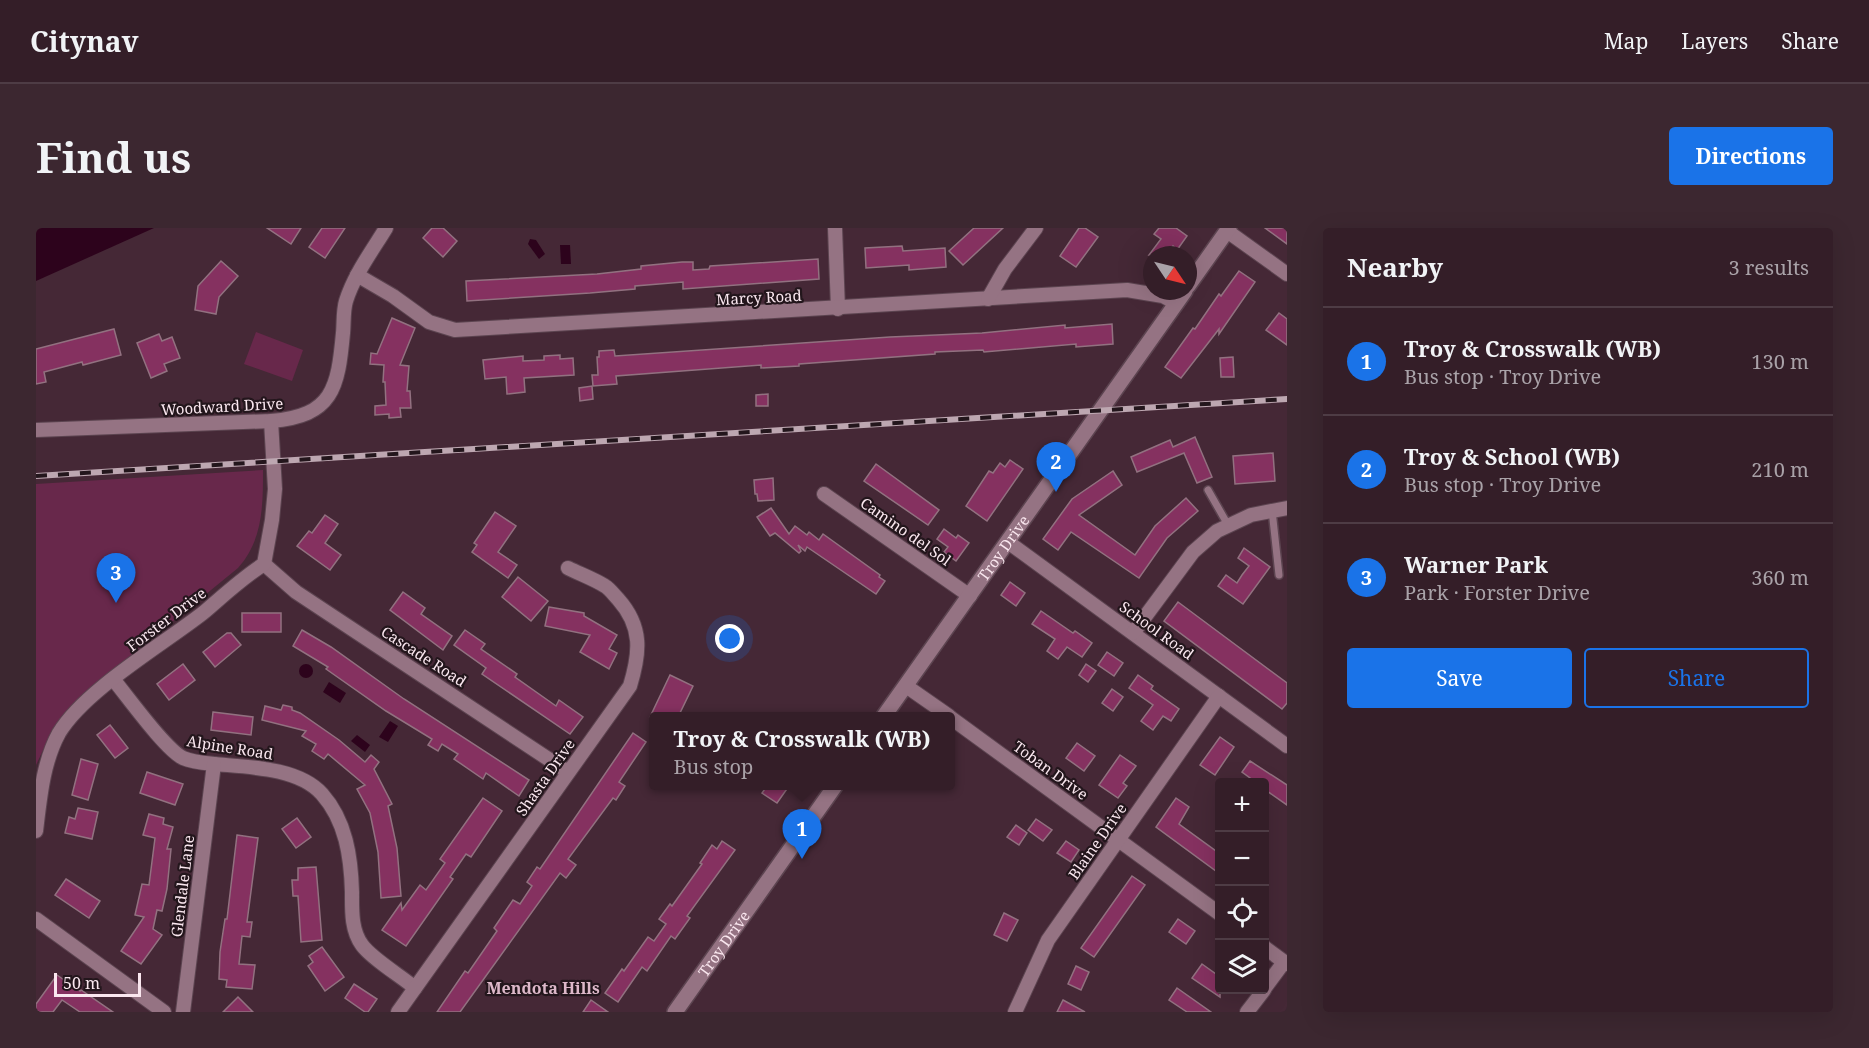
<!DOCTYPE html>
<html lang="en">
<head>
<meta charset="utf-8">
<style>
	body { margin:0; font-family:"Noto Serif",serif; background:#3c2730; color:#f1f3f6 }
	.controls { position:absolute; right:18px; bottom:18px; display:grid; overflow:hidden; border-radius:6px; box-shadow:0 6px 24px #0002 }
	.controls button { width:54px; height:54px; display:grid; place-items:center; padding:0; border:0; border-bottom:2px solid #4e3c45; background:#341e28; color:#f1f3f6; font:30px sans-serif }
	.compass { position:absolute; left:1107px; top:18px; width:54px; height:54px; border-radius:50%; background:#341e28; box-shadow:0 6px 24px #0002; rotate:125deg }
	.scale { position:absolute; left:18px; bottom:15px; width:87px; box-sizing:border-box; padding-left:6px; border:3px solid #fae7ef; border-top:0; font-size:16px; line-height:21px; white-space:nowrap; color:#fae7ef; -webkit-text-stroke:4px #23161c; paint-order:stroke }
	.you { position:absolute; left:694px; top:411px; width:21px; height:21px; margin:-15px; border:4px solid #fff; border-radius:50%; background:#1a73e8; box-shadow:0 0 0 9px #1a73e833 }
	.badge { display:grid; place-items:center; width:39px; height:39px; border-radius:50%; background:#1a73e8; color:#fff; font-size:20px; font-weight:700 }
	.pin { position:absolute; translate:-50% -50px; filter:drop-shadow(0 2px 3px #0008) }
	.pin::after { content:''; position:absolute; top:32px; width:21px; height:18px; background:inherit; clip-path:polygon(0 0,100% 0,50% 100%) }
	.popup { position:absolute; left:613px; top:484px; width:306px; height:78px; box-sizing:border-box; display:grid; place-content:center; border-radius:6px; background:#341e28; filter:drop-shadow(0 2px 4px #0005); font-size:20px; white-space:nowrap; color:#a9a2a8 }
	.popup b { font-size:22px; color:#f1f3f6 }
	.popup::after { content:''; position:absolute; left:50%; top:100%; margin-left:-12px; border:12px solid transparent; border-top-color:#341e28 }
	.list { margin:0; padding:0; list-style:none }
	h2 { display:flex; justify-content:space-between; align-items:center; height:78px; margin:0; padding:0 24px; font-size:26px }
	h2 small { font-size:20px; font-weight:400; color:#a9a2a8 }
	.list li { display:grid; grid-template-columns:39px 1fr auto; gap:18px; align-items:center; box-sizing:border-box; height:108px; padding:0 24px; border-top:2px solid #4e3c45 }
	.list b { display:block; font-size:22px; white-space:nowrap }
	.list p { margin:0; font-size:20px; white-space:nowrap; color:#a9a2a8 }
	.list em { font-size:20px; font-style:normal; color:#a9a2a8 }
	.actions { display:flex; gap:12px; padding:18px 24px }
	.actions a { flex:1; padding:14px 0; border:2px solid #1a73e8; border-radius:6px; text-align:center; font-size:21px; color:#1a73e8 }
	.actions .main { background:#1a73e8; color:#fff }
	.icon { flex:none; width:33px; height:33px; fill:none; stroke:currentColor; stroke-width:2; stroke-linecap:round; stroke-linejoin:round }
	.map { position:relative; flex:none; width:1251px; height:784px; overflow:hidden; border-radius:6px }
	header { display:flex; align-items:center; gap:36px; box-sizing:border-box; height:84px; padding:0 30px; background:#341e28; border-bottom:2px solid #4e3c45 }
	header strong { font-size:28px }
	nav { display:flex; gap:33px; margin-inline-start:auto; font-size:21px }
	.intro { display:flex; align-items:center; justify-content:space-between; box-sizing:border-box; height:144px; padding:0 36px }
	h1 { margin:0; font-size:42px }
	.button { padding:15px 27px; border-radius:6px; background:#1a73e8; color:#fff; font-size:21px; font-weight:700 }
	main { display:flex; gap:36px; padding:0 36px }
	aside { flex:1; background:#341e28; border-radius:6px; box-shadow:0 6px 24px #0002 }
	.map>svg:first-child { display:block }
</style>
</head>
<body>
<header>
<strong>Citynav</strong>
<nav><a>Map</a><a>Layers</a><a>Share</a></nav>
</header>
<div class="intro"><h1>Find us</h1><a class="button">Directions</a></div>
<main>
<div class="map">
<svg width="1251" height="784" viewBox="0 0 1251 784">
	<rect width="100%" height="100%" fill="#452836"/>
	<g fill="#68284b">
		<polygon points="220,104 267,122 256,153 208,136"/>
		<path d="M227,242C227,278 227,312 202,340L50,464L18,499L0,537V256Z"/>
	</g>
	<g fill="#2d031c">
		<polygon points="0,0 118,0 0,53"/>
		<polygon points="494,11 500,12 509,26 503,31 492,16"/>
		<polygon points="524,17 534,17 535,36 525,36"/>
		<circle cx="270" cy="443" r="7"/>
		<polygon points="293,454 310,465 304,475 287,464"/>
		<polygon points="354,493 362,498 352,514 343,509"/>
		<polygon points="321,507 334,517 329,524 315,513"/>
	</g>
	<g fill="#853160" stroke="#927180" stroke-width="1.5">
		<polygon points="231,0 265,0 255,16"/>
		<polygon points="286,0 309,0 289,30 273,19"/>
		<polygon points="396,0 407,0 421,13 407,29 387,10"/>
		<polygon points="938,0 967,0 927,37 913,23"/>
		<polygon points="1043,0 1049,0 1062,9 1040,39 1024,28"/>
		<polygon points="1123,0 1140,0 1151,8 1141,22 1137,18 1131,27 1113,27 1125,11 1118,6"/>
		<polygon points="1229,0 1251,0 1251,16"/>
		<polygon points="866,18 867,23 909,20 910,39 873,42 873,37 830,40 829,20"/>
		<polygon points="782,31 783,51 647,61 647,54 599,58 599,61 554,65 431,73 430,53 561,46 605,41 605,38 646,34 657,34 657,42 673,41 674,38"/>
		<polygon points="185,33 202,48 183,69 180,86 159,82 162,58"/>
		<polygon points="1203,43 1219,54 1183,106 1183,101 1145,150 1129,139 1157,100 1159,101 1183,66 1185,68"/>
		<polygon points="1243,85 1251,91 1251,117 1230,102"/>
		<polygon points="356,90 379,100 364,137 373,138 371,163 374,163 375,180 364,180 365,189 353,190 353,186 339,187 339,178 350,177 349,154 347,154 348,137 334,136 335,125 341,126"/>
		<polygon points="1076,96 1077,116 1040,119 1040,116 948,124 947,122 899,124 899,126 763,136 763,138 725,140 725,137 580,148 581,156 557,158 556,147 562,147 561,129 563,129 563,123 578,122 579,128 854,109 946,105 1029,97 1029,100"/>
		<polygon points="78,101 85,127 47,137 46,134 8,144 10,154 0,156 0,121"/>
		<polygon points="123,106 126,113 136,109 144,130 128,136 131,143 115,150 101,115"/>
		<polygon points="524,127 524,131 537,130 538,147 488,150 489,164 471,166 470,149 449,151 447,132 487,128 487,133 508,132 508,128"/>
		<polygon points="1197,129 1198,149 1185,149 1184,130"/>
		<polygon points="556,158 557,171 544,173 543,160"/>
		<polygon points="732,166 732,178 720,178 720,167"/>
		<polygon points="1159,209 1176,249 1161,255 1148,225 1101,244 1095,229 1134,212 1137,219"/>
		<polygon points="1237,225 1239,253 1199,256 1197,228"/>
		<polygon points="974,232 987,241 951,293 930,278 953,243 957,245 964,235 969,239"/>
		<polygon points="840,236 903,282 892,297 828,253"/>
		<polygon points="1077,243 1086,257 1043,287 1099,327 1119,298 1150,270 1162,283 1131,310 1103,350 1035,304 1022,322 1007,311 1036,271"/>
		<polygon points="737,250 738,272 722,273 721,266 719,266 718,252"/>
		<polygon points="735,280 753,306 759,298 771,307 773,304 783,312 787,306 844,347 843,349 849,353 840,366 771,319 769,323 762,317 765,323 763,325 739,305 734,308 721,289"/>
		<polygon points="459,284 480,298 462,324 481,337 472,350 436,324 441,317 438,315"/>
		<polygon points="289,287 302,296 289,315 305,327 294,342 261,318 273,303 276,305"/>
		<polygon points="908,301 920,310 922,307 933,315 920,333 908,324 912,319 901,311"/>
		<polygon points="1208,320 1234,339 1207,376 1182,358 1190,347 1201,355 1206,347 1213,338 1202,330"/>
		<polygon points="482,349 512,373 495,393 466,369"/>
		<polygon points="974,354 989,365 980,378 965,367"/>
		<polygon points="367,364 389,380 385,386 416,408 407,422 354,382"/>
		<polygon points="1142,374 1251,455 1251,475 1246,481 1128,393"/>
		<polygon points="513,379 548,385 548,388 581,407 573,421 581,425 573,441 544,424 554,407 509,398"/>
		<polygon points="1005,383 1037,405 1039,403 1056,415 1046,429 1031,419 1022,431 1011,423 1019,411 996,396"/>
		<rect x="206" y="385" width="39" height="19"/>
		<polygon points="266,402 295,419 368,471 493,552 483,568 450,545 447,551 418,531 422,526 406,516 402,523 392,517 396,511 350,483 290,441 292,439 257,418"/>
		<polygon points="429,402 449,416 445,421 481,446 479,449 520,478 523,472 547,489 534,506 446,446 450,440 418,417"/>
		<polygon points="191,405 195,405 205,417 179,439 167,424"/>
		<polygon points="1071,424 1087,435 1078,448 1062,437"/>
		<polygon points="147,436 159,452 133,472 121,456"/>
		<polygon points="1050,436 1060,443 1052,454 1043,447"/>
		<polygon points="634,447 657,458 642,489 614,489"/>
		<polygon points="1102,447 1117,458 1115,461 1143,481 1135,493 1127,488 1117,502 1105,493 1117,477 1093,460"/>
		<polygon points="1076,461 1087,469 1077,483 1066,475"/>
		<polygon points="247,477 256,479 256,482 264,485 303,512 329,534 335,527 343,534 338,541 356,576 352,578 361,620 365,668 345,670 342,624 334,585 321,561 329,557 292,526 288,531 276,523 280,516 266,508 270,503 226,492 229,478 245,482"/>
		<polygon points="177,484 217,489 215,507 175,502"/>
		<polygon points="74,497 92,520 79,530 61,507"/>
		<polygon points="597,505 610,514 583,554 589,558 580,572 577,570 532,631 540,637 530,650 524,645 424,784 401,784 429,743 432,745 461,703 458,700 477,672 484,676 496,658 491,654 501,639 504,641"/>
		<polygon points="1184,509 1198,519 1179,547 1164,537"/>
		<polygon points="1041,515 1059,528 1048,543 1030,530"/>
		<polygon points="1084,527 1100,538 1087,555 1091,558 1082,570 1063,557"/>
		<polygon points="45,531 62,536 52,572 36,567"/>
		<polygon points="1214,533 1251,557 1251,577 1231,563 1228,555 1221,555 1206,544"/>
		<polygon points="111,544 147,556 139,577 104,565"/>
		<polygon points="731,558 753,558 741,575 726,565"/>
		<polygon points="447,570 466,583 435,629 430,626 414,649 417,651 370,718 346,702 365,675 366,682 384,657 390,662 409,635 404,631"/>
		<polygon points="1140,570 1153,579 1143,596 1184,626 1184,646 1120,599"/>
		<polygon points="42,580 62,584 56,611 29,605 33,589 39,591"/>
		<polygon points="113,586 128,590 127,596 137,599 131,621 135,621 131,661 126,683 121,682 117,701 126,707 105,736 85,723 108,689 99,687 106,656 113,657 119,610 107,607"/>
		<polygon points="261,590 275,609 260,620 246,601"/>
		<polygon points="1000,591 1016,602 1007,613 992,602"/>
		<polygon points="980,597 991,605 983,617 971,609"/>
		<polygon points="201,607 222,610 211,694 216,694 214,709 206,708 203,736 219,737 216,761 190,759 191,752 183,751 184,724 189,691 191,691"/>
		<polygon points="686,613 699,622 651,688 654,690 639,711 635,708 611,743 606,739 582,774 569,765 586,741 588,743 612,709 618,713 630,696 623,691 634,676 636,678 666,636 664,635 676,617 681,621"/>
		<polygon points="1030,613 1043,622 1035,634 1021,625"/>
		<polygon points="280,639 286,712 265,714 262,668 257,668 256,652 262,652 262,640"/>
		<polygon points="1096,648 1109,657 1058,729 1045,720"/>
		<polygon points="30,651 64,673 53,690 19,667"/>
		<polygon points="968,685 982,692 971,713 958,707"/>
		<polygon points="1142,691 1159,703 1150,716 1133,704"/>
		<polygon points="286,719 308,749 289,763 272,738 277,734 273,728"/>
		<polygon points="1166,736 1184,749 1184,769 1156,750"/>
		<polygon points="1040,738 1053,744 1045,762 1032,756"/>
		<polygon points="21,747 44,763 45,762 77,784 44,784 26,772 17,784 3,784 0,782 0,776"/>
		<polygon points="318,756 341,771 332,784 329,784 309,770"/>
		<polygon points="1141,760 1175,784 1151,784 1133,772"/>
		<polygon points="202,769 217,784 187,784"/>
		<polygon points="555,772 572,784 547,784"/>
		<polygon points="1027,772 1049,784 1021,784"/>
	</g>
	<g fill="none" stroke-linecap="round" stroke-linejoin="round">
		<defs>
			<g id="service">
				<polyline points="1172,262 1192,297"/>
				<polyline points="1236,282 1243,347"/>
			</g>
			<g id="minor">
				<polyline points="799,0 802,81"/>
				<polyline points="1191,3 1251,46"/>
				<polyline points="321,47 357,68 393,94 419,102 1091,62 1127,68 1140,75"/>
				<polyline points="952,71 969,41 1000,0"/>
				<path d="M0,202L235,193C297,188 302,160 307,105C308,95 307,83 310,73C318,47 336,23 350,0"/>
				<polyline points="788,266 934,368"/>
				<polyline points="972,314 1251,518"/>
				<polyline points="228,336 260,364 532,544"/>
				<polyline points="1097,405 1157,324 1181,303 1215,287 1251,280"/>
				<path d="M77,451C92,469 129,521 147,530C156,534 168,535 178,536C210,539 262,539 286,566C310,593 315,629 316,664C316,682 315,702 326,717C336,731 365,748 379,760"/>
				<polyline points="870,458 913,488"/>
				<polyline points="915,490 1184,686"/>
				<path d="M0,603C4,570 7,534 23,505C49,462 126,417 167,385C187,368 206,350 228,336L236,292L239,261L235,193"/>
				<polyline points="0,691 128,784"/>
				<polyline points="1228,719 1251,736"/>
				<polyline points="1228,761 1248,734"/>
				<polyline points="147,784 178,536"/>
				<path d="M362,784L594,458C604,425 607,399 582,371C578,367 574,361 569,358C558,351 544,346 532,340"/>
				<polyline points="979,784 1012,712 1183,468"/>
				<polyline points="1211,784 1228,762"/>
			</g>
			<g id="tertiary">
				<polyline points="1152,58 1193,0"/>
				<path id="s1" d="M848,488L1149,63"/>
				<path id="s2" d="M639,784L799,558"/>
			</g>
		</defs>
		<use href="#service" stroke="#5c4450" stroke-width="10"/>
		<use href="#minor" stroke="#5c4450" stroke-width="16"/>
		<use href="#tertiary" stroke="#5c4450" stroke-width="18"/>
		<use href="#service" stroke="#957383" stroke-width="7"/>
		<use href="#minor" stroke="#957383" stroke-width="14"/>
		<use href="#tertiary" stroke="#957383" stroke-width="15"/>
		<defs>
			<polyline id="rail" points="0,248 1251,171"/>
		</defs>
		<use href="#rail" stroke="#bda7b1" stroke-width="6"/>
		<use href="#rail" stroke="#23161c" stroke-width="4" stroke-dasharray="11" stroke-linecap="butt"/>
	</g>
	<g text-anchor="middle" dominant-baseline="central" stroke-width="4.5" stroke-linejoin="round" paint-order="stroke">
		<g font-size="15" fill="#fae7ef" stroke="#23161c">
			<text transform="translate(723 69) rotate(-3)">Marcy Road</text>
			<text transform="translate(186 178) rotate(-3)">Woodward Drive</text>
			<text transform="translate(870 303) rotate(35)">Camino del Sol</text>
			<text stroke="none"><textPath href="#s1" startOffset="206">Troy Drive</textPath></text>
			<text transform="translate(130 391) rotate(-37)">Forster Drive</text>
			<text transform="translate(1121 402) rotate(36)">School Road</text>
			<text transform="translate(388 428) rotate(33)">Cascade Road</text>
			<text transform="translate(194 519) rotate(9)">Alpine Road</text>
			<text transform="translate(1015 542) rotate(36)">Toban Drive</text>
			<text transform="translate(509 549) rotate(-55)">Shasta Drive</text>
			<text transform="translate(1061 613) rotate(-55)">Blaine Drive</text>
			<text transform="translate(146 658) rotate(-83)">Glendale Lane</text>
			<text stroke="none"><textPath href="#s2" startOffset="84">Troy Drive</textPath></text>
		</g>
		<g font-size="16" font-weight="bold" fill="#ddb8c9" stroke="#23161c">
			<text x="507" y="760">Mendota Hills</text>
		</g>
	</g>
</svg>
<div class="controls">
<button>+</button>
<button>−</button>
<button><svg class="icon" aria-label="locate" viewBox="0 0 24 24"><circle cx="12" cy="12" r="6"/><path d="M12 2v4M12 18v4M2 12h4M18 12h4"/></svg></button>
<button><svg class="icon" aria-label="layers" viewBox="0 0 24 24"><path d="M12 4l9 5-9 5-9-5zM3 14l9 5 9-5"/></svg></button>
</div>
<svg class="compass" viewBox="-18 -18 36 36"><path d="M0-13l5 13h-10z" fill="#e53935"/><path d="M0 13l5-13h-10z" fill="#a9a2a8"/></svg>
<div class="scale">50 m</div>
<div class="you"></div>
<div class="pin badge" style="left:766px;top:631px">1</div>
<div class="popup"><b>Troy &amp; Crosswalk (WB)</b>Bus stop</div>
<div class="pin badge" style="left:1020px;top:264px">2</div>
<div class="pin badge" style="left:80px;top:375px">3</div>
</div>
<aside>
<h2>Nearby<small>3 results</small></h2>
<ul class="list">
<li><span class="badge">1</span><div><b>Troy &amp; Crosswalk (WB)</b><p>Bus stop · Troy Drive</p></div><em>130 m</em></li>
<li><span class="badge">2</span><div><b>Troy &amp; School (WB)</b><p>Bus stop · Troy Drive</p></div><em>210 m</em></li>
<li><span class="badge">3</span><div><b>Warner Park</b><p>Park · Forster Drive</p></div><em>360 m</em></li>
</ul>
<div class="actions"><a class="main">Save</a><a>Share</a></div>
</aside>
</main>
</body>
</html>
